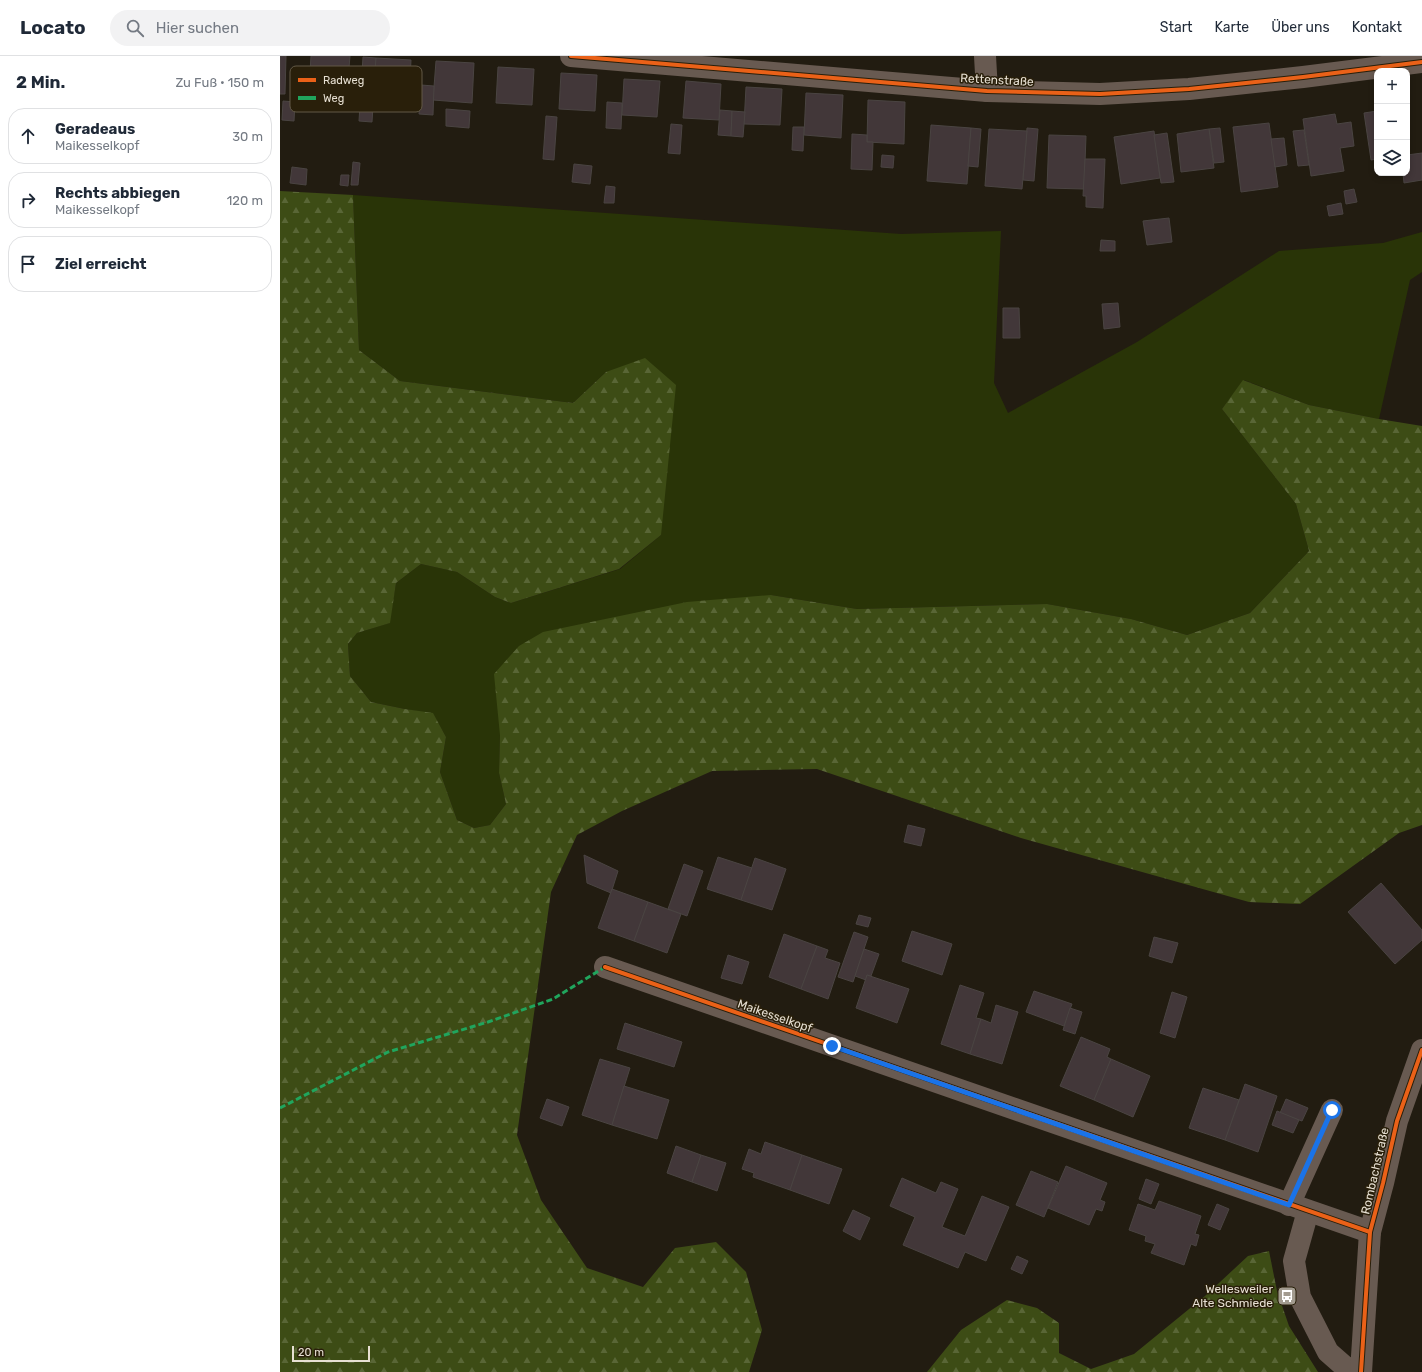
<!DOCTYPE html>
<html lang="de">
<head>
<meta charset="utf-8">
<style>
	body { margin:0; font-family:Rubik,sans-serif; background:#f2f2f3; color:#1f2937 }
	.controls { position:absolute; right:12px; top:12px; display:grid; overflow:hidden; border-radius:8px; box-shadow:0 2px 6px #0003 }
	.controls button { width:36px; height:36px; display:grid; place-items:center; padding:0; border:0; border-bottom:1px solid #e0e1e3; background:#fff; color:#1f2937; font:20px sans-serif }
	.scale { position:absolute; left:12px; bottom:10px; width:78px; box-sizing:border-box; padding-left:4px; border:2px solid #e7e0d3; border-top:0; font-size:11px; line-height:14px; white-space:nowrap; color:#e7e0d3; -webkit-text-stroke:3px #291f0a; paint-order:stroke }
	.stop { position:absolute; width:12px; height:12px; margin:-9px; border:3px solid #1a73e8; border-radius:50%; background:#fff }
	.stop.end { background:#1a73e8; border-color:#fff; box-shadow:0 1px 4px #0008 }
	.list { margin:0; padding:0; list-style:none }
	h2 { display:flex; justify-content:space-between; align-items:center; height:52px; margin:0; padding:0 16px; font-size:17px }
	h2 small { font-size:13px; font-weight:400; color:#747a83 }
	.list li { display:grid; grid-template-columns:26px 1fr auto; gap:12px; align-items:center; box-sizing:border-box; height:56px; margin:0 8px 8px; padding:0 8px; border:1px solid #e0e1e3; border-radius:16px }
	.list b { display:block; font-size:15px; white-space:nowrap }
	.list p { margin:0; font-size:13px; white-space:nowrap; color:#747a83 }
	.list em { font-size:13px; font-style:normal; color:#747a83 }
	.icon { flex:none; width:22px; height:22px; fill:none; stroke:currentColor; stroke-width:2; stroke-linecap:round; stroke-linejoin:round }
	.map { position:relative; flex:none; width:1142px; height:1316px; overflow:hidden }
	header { display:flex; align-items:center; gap:24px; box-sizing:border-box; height:56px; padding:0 20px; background:#fff; border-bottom:1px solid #e0e1e3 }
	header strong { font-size:19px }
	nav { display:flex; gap:22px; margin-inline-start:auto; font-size:14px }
	.search { width:280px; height:36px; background:#f2f2f3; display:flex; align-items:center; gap:10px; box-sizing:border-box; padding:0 14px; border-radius:22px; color:#747a83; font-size:15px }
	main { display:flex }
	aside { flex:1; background:#fff }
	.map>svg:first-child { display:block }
</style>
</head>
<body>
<header>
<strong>Locato</strong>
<div class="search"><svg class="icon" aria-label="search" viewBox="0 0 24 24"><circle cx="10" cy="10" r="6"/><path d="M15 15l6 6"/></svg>Hier suchen</div>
<nav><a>Start</a><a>Karte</a><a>Über uns</a><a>Kontakt</a></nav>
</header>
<main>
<aside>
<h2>2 Min.<small>Zu Fuß · 150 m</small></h2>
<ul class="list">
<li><svg class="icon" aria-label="ahead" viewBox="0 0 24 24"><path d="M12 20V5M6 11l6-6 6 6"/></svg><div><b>Geradeaus</b><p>Maikesselkopf</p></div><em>30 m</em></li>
<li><svg class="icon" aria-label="right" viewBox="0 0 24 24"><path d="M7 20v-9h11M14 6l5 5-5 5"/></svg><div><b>Rechts abbiegen</b><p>Maikesselkopf</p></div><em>120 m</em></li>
<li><svg class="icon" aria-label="arrive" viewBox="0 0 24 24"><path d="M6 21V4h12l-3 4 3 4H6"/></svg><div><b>Ziel erreicht</b></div></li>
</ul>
</aside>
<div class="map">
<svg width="1142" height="1316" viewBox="0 0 1142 1316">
	<defs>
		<pattern id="forest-firs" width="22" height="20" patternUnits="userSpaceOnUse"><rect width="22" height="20" fill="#3d4c15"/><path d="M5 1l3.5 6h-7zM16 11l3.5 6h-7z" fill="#596636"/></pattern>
	</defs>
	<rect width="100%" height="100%" fill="#221c11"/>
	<polygon fill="#293407" points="73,139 621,178 721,175 714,327 728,357 857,286 999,195 1103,187 1142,176 1142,216 1130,224 1099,363 1029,349 964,324 942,353 1016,448 1029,495 970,557 907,579 851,563 767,548 577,553 491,539 220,679 219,717 226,748 210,769 194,772 177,764 160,716 166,681 153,658 125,653 91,646 70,620 68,588 77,577 109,567 116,527 141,508 177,516 215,541 231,547 340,513 381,479 326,316 293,347 120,325 79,294"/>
	<g fill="url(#forest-firs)">
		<polygon points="0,135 73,139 79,294 120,325 293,347 326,316 365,302 396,329 381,479 339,513 231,547 215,541 177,516 141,508 116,527 110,567 77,577 68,588 70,620 91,646 125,653 153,657 166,681 160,716 177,764 194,772 210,769 226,748 219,717 220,679 214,618 239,590 263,576 407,546 491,539 577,553 767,548 851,563 907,579 970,557 1029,495 1016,448 942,353 963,324 1029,349 1099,363 1142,370 1142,769 1119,777 1020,848 969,846 741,782 537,713 432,715 342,755 297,779 271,836 237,1079 261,1144 307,1212 363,1231 395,1192 436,1186 466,1216 482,1274 469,1316 0,1316"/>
		<polygon points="989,1195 997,1235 1009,1270 1038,1316 647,1316 681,1274 727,1244 757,1252 779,1267 779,1297 811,1313 854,1298 925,1240 968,1200"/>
	</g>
	<g fill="#423739" stroke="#4a4442">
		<polygon points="0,0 6,0 5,38 0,38"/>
		<polygon points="31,0 70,0 67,35 29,32"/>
		<polygon points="83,1 96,2 92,66 79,65"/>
		<polygon points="96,2 131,4 129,42 93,40"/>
		<polygon points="156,5 194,7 192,47 153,44"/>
		<polygon points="218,11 254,13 252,49 216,47"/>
		<polygon points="281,17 317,19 315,55 279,53"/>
		<polygon points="344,23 380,25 377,61 342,59"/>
		<polygon points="406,25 441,28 439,64 403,62"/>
		<polygon points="141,29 154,30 153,59 139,58"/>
		<polygon points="466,31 502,33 500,69 464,68"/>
		<polygon points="526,37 563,39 561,82 524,79"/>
		<polygon points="588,44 625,46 624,88 587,86"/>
		<polygon points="3,45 15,46 14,65 2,64"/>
		<polygon points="327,46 342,47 341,73 326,72"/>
		<polygon points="166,53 190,55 189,72 166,70"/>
		<polygon points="440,54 452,55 451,80 438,79"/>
		<polygon points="452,55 465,56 463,81 451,80"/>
		<polygon points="1097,55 1097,103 1091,104 1084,57"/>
		<polygon points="1055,58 1057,68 1071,66 1074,90 1060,92 1064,115 1031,120 1023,63"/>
		<polygon points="266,60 277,61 274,104 263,103"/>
		<polygon points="989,67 998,131 961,136 953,71"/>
		<polygon points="391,68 402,69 400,98 388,97"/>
		<polygon points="651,69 691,72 687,128 647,125"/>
		<polygon points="513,71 524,71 523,95 512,94"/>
		<polygon points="691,72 701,73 698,111 688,110"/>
		<polygon points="747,72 758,73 754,125 743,124"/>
		<polygon points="940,72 944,106 934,107 929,73"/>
		<polygon points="709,73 747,75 742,133 705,130"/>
		<polygon points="929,73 934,112 901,116 897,78"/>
		<polygon points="1024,74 1029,109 1018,110 1013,75"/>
		<polygon points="874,75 880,122 841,128 834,81"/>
		<polygon points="887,77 894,126 881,127 874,79"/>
		<polygon points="572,78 587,79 587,86 593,86 592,114 571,113"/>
		<polygon points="769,79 806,80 804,133 767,132"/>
		<polygon points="1004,82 1007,109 995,111 991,83"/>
		<polygon points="1142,97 1142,124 1124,127 1123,117 1127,117 1127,99"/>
		<polygon points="602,99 614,100 613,112 601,111"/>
		<polygon points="805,103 825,103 823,152 806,151 806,140 803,140"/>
		<polygon points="73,106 80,107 78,129 71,129"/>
		<polygon points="294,108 312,110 310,128 292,126"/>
		<polygon points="12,111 27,113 26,129 10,127"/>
		<polygon points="61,119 69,119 68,130 60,129"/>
		<polygon points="326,130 335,131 334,147 324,147"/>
		<polygon points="1074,133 1077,146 1066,148 1064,135"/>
		<polygon points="1061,147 1063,158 1049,160 1047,150"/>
		<polygon points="889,162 892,186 867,189 863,165"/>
		<polygon points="821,184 835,185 835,195 820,195"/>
		<polygon points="838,247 840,271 824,273 822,248"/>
		<polygon points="723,252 739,252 740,282 723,282"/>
		<polygon points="628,769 645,773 641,790 624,786"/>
		<polygon points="304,799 338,815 331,837 307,827"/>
		<polygon points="438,801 472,812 461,844 427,833"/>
		<polygon points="475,802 506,813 492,854 461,844"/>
		<polygon points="404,808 423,815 407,860 388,853"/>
		<polygon points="1101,827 1142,874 1142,884 1115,908 1068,856"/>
		<polygon points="332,833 368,846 354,885 318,872"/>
		<polygon points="368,846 401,858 387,897 354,885"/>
		<polygon points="579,859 591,862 588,871 576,868"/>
		<polygon points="632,875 672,888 662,919 622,905"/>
		<polygon points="574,876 588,881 573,926 558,921"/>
		<polygon points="504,878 537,890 521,933 489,921"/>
		<polygon points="874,881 898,887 892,907 869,900"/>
		<polygon points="537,890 548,894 545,902 560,907 548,943 521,933"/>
		<polygon points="584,893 599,898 591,920 587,919 586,924 575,920"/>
		<polygon points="448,899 469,906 462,928 441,922"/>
		<polygon points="587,919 629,933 617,967 576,952"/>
		<polygon points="680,929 704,937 696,962 701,963 690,998 661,988"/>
		<polygon points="754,935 792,948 784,970 746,956"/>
		<polygon points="892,936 907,941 895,982 880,977"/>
		<polygon points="716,949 738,956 722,1008 690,998 701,963 711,967"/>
		<polygon points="790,952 802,956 795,978 783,974"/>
		<polygon points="345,967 402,986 394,1011 337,993"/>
		<polygon points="801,981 830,993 827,1001 831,1003 814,1044 780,1030"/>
		<polygon points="320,1003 350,1012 332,1069 302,1059"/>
		<polygon points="831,1003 870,1020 853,1061 814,1044"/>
		<polygon points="965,1028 997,1040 978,1096 945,1084"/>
		<polygon points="344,1030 389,1044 377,1083 332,1069"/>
		<polygon points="923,1032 959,1044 945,1084 909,1072"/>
		<polygon points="267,1043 289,1051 282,1070 260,1062"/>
		<polygon points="1006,1043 1028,1052 1022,1065 1000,1057"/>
		<polygon points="997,1055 1019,1064 1013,1077 992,1069"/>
		<polygon points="485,1086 522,1099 510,1134 473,1121 474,1117 462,1113 469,1093 481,1098"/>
		<polygon points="396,1090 421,1099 412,1126 387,1117"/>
		<polygon points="421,1099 446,1107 437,1135 412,1126"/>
		<polygon points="522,1099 562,1113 549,1148 510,1134"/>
		<polygon points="786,1110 827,1127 820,1144 825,1146 822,1155 816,1153 809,1169 768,1152"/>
		<polygon points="751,1115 778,1126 764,1161 736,1149"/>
		<polygon points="622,1122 656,1137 661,1126 678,1133 662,1171 685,1180 702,1140 729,1151 706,1205 685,1196 678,1212 623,1189 635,1161 610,1150"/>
		<polygon points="866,1123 879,1128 871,1148 859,1143"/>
		<polygon points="879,1145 921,1160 915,1178 919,1179 916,1190 911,1188 904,1209 871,1197 875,1188 865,1185 866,1180 849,1174 858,1148 875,1154"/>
		<polygon points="937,1148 949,1153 940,1174 928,1169"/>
		<polygon points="573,1154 590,1162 580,1184 563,1175"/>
		<polygon points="737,1200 748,1205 742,1218 731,1213"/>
	</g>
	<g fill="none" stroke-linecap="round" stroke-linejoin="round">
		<g stroke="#685a51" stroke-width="22">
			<polyline points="291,0 707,35 820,38 909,33 1023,21 1142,6"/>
			<polyline points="705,0 707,35"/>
			<polyline points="325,911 1090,1176"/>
			<polyline points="1009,1149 1052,1054"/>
			<polyline points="1028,1155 1014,1205 1020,1241 1048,1296 1064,1310 1074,1316"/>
			<polyline points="1081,1316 1090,1176 1103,1127 1117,1065 1142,994"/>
		</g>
		<polyline stroke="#20a55d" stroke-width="3" stroke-dasharray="6 3" stroke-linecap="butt" points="0,1052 108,996 208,966 273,943 325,911"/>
		<defs>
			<g id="cycleway">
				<polyline points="291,0 707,35 820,38 909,33 1023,21 1142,6"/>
				<polyline points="325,911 1090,1176"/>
				<polyline points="1081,1316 1090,1176 1103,1127 1117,1065 1142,994"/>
			</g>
		</defs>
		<use href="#cycleway" stroke="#291f0a" stroke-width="6"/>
		<use href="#cycleway" stroke="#ea6118" stroke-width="4"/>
	</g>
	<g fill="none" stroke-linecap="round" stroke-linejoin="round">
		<polyline stroke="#1a73e8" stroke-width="5" points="552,990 1009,1149 1052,1054"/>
	</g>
	<defs>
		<symbol id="bus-square" viewBox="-11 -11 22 22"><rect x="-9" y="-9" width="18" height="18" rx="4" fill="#a29b8f" stroke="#291f0a"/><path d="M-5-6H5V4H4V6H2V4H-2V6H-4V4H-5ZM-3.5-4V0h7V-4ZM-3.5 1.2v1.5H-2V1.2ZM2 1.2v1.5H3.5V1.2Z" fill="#fff"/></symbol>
	</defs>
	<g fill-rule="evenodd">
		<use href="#bus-square" x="996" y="1229" width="22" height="22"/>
	</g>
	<g text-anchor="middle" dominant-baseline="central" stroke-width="3" stroke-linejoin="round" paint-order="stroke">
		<g font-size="12" fill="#e7e0d3" stroke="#291f0a">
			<text transform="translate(717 24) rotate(3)">Rettenstraße</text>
			<text transform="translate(495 960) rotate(19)">Maikesselkopf</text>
			<text transform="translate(1095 1115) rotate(-77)">Rombachstraße</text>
		</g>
		<g font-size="12" fill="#e7e0d3" stroke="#291f0a" text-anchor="end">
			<text x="993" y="1233">Wellesweiler<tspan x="993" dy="14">Alte Schmiede</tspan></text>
		</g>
	</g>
	<rect x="10" y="10" width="132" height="46" rx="6" fill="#291f0a" stroke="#625946" stroke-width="1"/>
	<rect x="18" y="22" width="18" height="4" fill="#ea6118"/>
	<rect x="18" y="40" width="18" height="4" fill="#20a55d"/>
	<g font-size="11" fill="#e7e0d3">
		<text x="43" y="28">Radweg</text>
		<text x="43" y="46">Weg</text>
	</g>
</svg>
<div class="controls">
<button>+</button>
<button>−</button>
<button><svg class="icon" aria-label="layers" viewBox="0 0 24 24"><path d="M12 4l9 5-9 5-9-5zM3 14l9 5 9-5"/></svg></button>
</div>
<div class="scale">20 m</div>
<div class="stop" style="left:1052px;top:1054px"></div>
<div class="stop end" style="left:552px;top:990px"></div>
</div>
</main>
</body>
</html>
